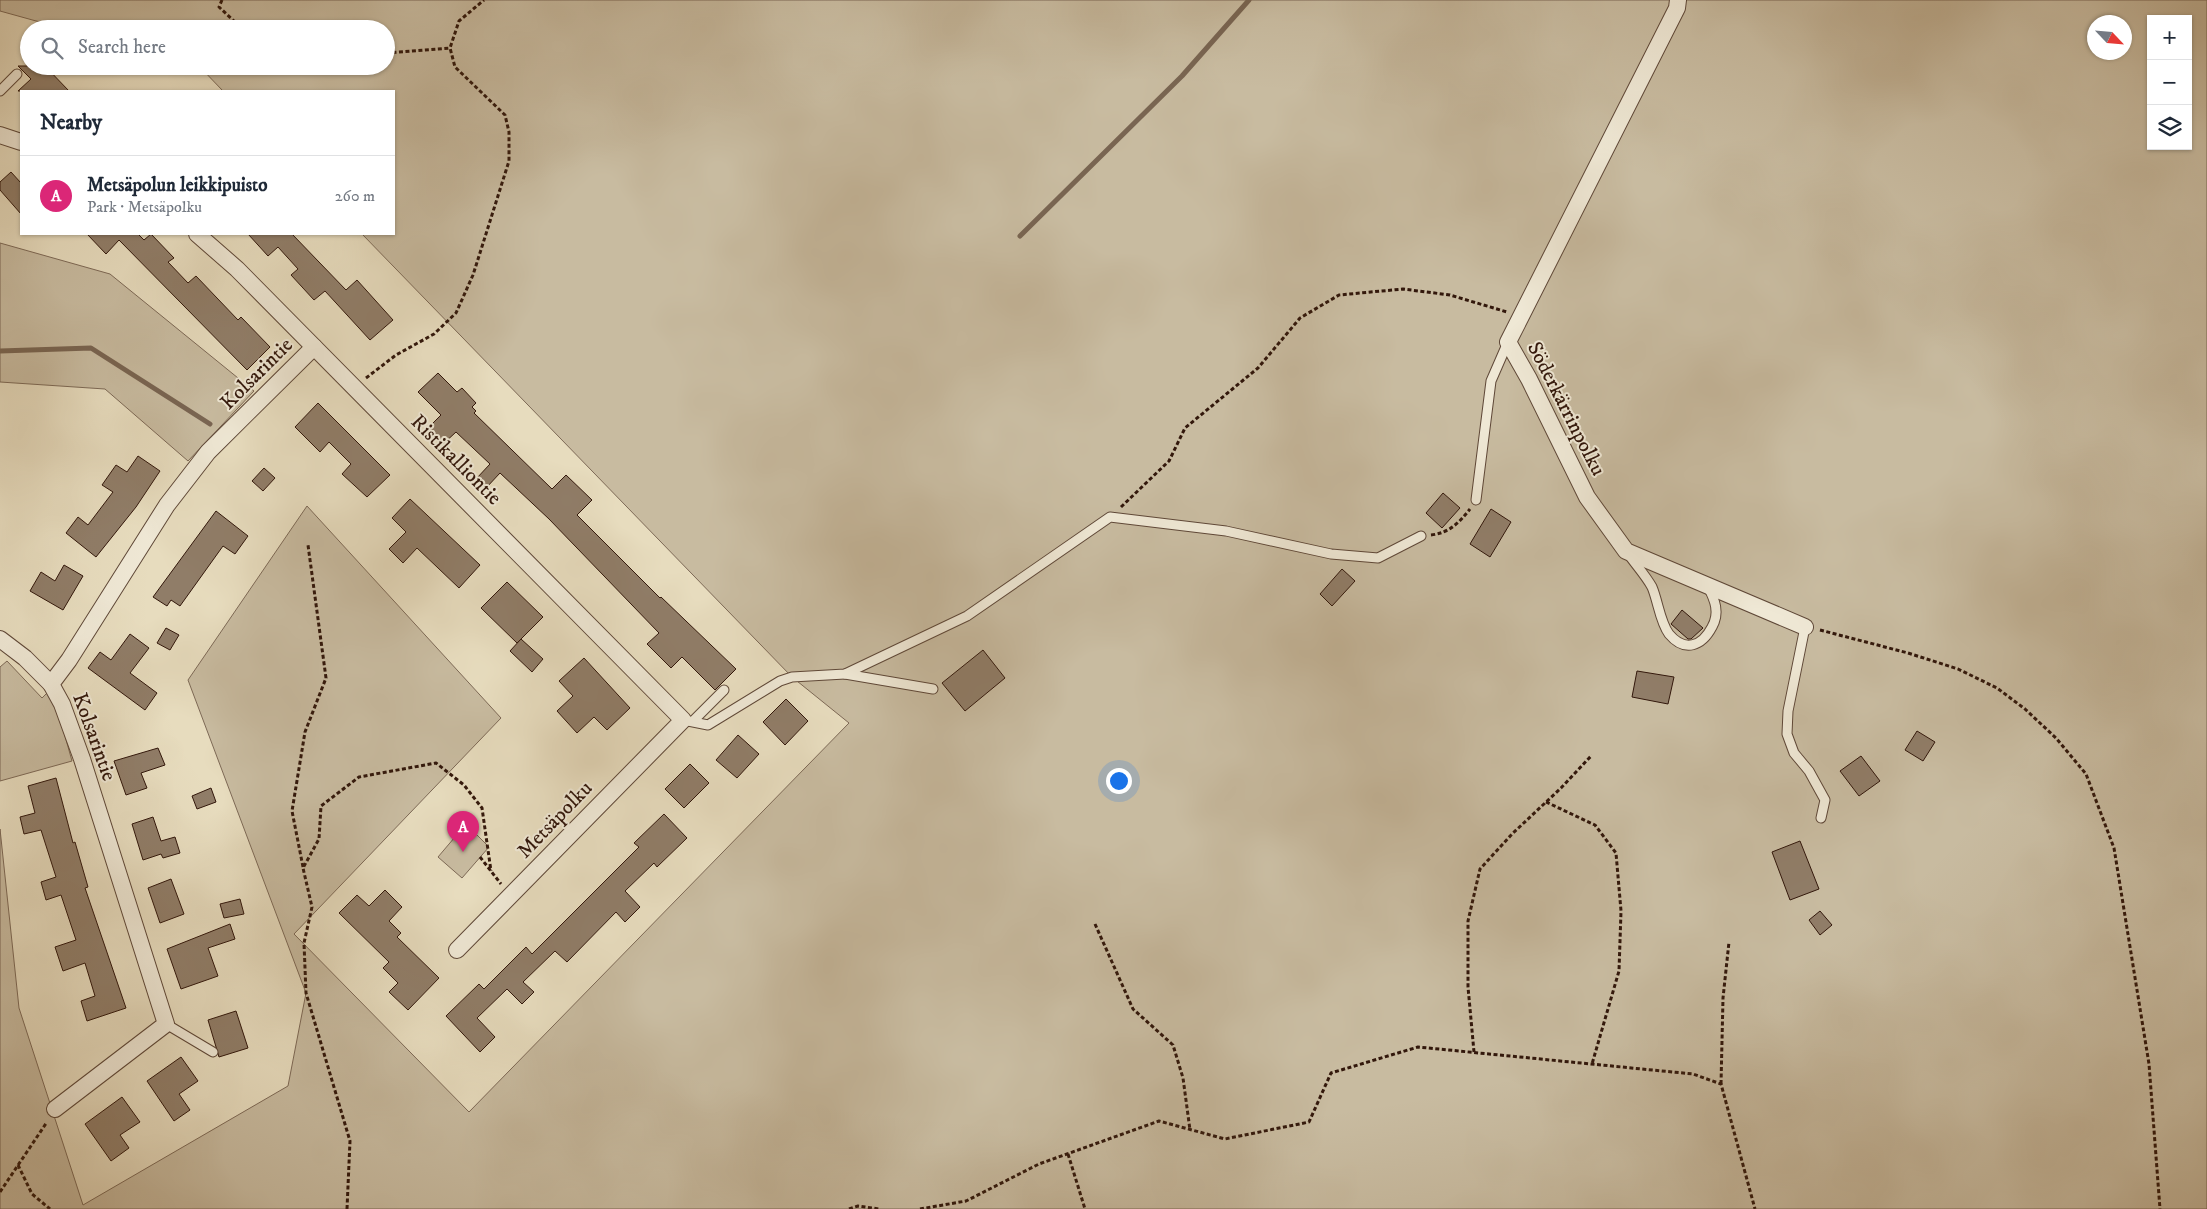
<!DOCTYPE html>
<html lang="en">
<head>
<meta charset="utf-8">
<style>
	body { margin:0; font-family:"IM FELL DW Pica",serif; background:#f6f6f7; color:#1f2937 }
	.controls { position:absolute; right:15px; top:15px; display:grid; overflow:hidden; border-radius:0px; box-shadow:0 1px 4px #0004 }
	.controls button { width:45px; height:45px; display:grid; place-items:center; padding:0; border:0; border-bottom:1px solid #e0e1e3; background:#fff; color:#1f2937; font:25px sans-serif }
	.compass { position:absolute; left:2087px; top:15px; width:45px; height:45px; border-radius:50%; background:#fff; box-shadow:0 1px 4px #0004; rotate:116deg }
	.you { position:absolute; left:1118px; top:780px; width:18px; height:18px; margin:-12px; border:4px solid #fff; border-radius:50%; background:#1a73e8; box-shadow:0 0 0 8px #1a73e833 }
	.badge { display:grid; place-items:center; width:32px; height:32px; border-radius:50%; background:#db2777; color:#fff; font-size:16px; font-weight:700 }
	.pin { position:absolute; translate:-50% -41px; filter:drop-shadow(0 1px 2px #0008) }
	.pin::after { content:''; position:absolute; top:26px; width:18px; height:15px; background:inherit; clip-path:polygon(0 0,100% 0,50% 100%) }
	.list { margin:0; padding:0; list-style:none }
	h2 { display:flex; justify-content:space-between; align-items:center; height:65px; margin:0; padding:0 20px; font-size:21px }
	h2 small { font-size:16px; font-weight:400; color:#747a83 }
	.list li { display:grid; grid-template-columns:32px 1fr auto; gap:15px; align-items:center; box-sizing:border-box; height:80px; padding:0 20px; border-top:1px solid #e0e1e3 }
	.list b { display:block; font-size:19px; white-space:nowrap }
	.list p { margin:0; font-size:16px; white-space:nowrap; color:#747a83 }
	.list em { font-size:16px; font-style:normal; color:#747a83 }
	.icon { flex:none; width:28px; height:28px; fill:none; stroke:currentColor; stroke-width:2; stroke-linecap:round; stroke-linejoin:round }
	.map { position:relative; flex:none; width:2207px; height:1209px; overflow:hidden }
	.search { position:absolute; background:#fff; box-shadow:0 1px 4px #0004; left:20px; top:20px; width:375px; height:55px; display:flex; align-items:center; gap:12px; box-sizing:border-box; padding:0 18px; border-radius:28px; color:#747a83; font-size:19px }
	.panel { position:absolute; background:#fff; box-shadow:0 1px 4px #0004; left:20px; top:90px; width:375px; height:145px; border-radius:0px }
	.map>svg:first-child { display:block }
</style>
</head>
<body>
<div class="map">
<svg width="2207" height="1209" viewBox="0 0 2207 1209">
	<rect width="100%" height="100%" fill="#e7dcbe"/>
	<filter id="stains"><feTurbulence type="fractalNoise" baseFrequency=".004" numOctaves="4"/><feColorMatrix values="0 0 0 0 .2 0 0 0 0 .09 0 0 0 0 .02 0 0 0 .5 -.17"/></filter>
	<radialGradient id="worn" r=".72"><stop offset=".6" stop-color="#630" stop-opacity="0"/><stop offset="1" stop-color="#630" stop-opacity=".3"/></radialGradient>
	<g fill="#c8bba0" stroke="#7d6956" fill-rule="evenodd">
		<path d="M0,0H2207V1209H0V829L19,1008L83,1205L288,1086L306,993L188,680L307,506L501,718L294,934L469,1112L849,723L792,677L362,234H394V91H223L199,66H386V29H65L0,11ZM2151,19H2188V146H2151ZM2094,22H2124V52H2094Z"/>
		<polygon points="0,243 110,274 254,391 188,461 105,389 0,382"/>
		<polygon points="7,661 42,698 47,693 58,711 72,761 0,781 0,667"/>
		<polygon points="466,824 489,847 462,878 438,857"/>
	</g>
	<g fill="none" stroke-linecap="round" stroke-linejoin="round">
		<g stroke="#796552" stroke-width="5">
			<polyline points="1020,236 1182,76 1249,0"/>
			<polyline points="0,351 91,348 210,424"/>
		</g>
	</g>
	<g fill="#907d68" stroke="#32170b">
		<polygon points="18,66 45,66 69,91 18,91 31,79"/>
		<polygon points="11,172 21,183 21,214 0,190 0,182"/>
		<polygon points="87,234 138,234 144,240 151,234 174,258 168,262 188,283 196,276 238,320 241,317 270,347 247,370 119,240 106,254"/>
		<polygon points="248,234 292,234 346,290 357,280 393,320 370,340 325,291 314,300 291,275 298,269 278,247 268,256"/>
		<polygon points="438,373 457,392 462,388 476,403 472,407 476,411 474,413 552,489 566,475 592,500 577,515 660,598 661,597 736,669 715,690 682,657 671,668 647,644 659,633 549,519 500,473 486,488 476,479 490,464 456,432 442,445 427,429 441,415 418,392"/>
		<polygon points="318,403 390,475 367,497 342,474 351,464 329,442 320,452 295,427"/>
		<polygon points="138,456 160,471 136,507 96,557 66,533 78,517 88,525 113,492 102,485 116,465 127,472"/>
		<polygon points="264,468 275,478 263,491 252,481"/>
		<polygon points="1443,493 1460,508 1442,528 1426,513"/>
		<polygon points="410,499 480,565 459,588 417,548 403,563 389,549 406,532 392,518"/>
		<polygon points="1491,509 1511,522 1490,557 1470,544"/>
		<polygon points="216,511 248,536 235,554 223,546 180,606 171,600 167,606 153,597"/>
		<polygon points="64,565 83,576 63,610 30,591 41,572 55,581"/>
		<polygon points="1342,569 1355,581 1332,606 1320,594"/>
		<polygon points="507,582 543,617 517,643 481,608"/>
		<polygon points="1682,610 1703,628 1691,639 1688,639 1671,624"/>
		<polygon points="166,628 179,635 170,650 157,643"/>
		<polygon points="130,634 149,648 130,673 157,693 145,710 88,668 100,652 111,660"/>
		<polygon points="521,639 543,659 532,672 510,651"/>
		<polygon points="983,650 1005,678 965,711 942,683"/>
		<polygon points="584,658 630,708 607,730 594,717 577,733 557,711 573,696 559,681"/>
		<polygon points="1637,671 1674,677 1668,704 1632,697"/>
		<polygon points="786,699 808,721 785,745 763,722"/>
		<polygon points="1917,731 1935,742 1923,761 1905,750"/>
		<polygon points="738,735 759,754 737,778 716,760"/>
		<polygon points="158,748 165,765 141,773 147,788 126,795 114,761"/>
		<polygon points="1861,756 1880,781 1859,796 1840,771"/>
		<polygon points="690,764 709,783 684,808 665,789"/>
		<polygon points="56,778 73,843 75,842 88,887 85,888 126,1008 87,1021 81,1001 95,996 85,963 63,971 55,947 76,940 61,895 46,900 41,882 56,877 41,830 24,834 20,817 35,813 28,786"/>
		<polygon points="211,788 216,802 197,809 192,796"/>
		<polygon points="664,814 687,838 657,867 654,863 625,891 640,907 625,922 616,912 567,962 555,951 523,982 534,992 522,1004 507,989 477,1018 495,1037 480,1052 446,1016 479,984 484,989 526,947 532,954 639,847 634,843"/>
		<polygon points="153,817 161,841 175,837 180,853 163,858 161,854 143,860 132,824"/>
		<polygon points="1800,841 1819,889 1790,900 1772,852"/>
		<polygon points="171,879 184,914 160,923 148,888"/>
		<polygon points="385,890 402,907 389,921 401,933 397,937 439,978 408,1010 389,992 398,983 383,968 389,962 339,913 357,895 369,906"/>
		<polygon points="240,899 244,914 224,918 220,904"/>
		<polygon points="1820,911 1832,925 1820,935 1809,920"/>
		<polygon points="230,924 235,939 208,948 218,976 181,989 167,949"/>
		<polygon points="236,1011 248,1048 219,1057 208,1020"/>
		<polygon points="181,1057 198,1081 179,1094 190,1110 174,1121 147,1081"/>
		<polygon points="122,1097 140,1122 120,1135 129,1148 111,1161 85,1124"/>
	</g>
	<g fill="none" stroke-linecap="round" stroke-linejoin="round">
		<defs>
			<g id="service">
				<polyline points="0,91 17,74"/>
				<polyline points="1476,500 1491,381 1508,342"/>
				<path d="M1629,555C1636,565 1646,576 1652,587C1658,601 1660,622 1669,634C1685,653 1702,646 1712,627C1720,613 1715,600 1708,587"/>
				<polyline points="1805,627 1788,711 1787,734 1794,753 1809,771 1825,800 1821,818"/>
				<polyline points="845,674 933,689"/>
				<polyline points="683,720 708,725 780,681 792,677 845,674 967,616 1110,517 1226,531 1331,554 1378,558 1421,536"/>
				<polyline points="693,721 724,690"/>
				<polyline points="166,1024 213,1052"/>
			</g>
			<g id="minor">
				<polyline points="1678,0 1677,8 1508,342 1529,379 1587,497 1626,551 1805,627"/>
				<polyline points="0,135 21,142"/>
				<polyline points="197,234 237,269 683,720 457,950"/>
				<polyline points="0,639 25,658 51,684"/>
				<polyline points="55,1109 166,1024 82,759 62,704 51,684 69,660 167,505 208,452 314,347"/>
			</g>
		</defs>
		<use href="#service" stroke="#5f4838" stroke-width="11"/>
		<use href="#minor" stroke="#5f4838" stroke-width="18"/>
		<g stroke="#32170b" stroke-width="3" stroke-dasharray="4 2.5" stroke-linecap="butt">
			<polyline points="222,0 219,7 235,22 254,29"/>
			<polyline points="386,53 450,48"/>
			<polyline points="366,378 396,355 434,334 456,313 473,275 509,161 509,132 505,115 455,67 450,48 459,21 484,0"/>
			<polyline points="1121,507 1169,461 1185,428 1258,368 1300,318 1339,295 1403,289 1450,295 1507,312"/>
			<path d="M1431,535C1449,533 1459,523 1470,509"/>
			<polyline points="1820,630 1908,653 1958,669 1997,688 2025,709 2056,738 2086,774 2114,848 2149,1064 2160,1209"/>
			<polyline points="1546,802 1595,825 1616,853 1621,911 1619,971 1592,1064"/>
			<polyline points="480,857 501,884"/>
			<polyline points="303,867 292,811 305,732 326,678 308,545"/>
			<polyline points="1095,924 1133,1009 1173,1045 1183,1078 1190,1130"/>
			<polyline points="1474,1052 1468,987 1468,921 1480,869 1512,834 1561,788 1592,755"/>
			<polyline points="1721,1084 1723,998 1729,942"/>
			<polyline points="1068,1154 1085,1209"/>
			<polyline points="18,1165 32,1194 50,1209"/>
			<polyline points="0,1192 47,1122"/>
			<polyline points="347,1209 350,1141 306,993 304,943 312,907 303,868 319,839 321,806 359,777 436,763 464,785 482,808 491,871"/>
			<polyline points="849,1209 858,1206 879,1209"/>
			<polyline points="920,1209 966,1201 1039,1164 1159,1121 1225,1139 1309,1122 1331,1073 1418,1047 1693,1074 1721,1084 1755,1209"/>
		</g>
		<use href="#service" stroke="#efe8d5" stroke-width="9"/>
		<use href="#minor" stroke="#efe8d5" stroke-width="16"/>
	</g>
	<g text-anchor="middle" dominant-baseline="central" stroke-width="4" stroke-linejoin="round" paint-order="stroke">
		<g font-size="21" fill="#32170b" stroke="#efe8d5">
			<text transform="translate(257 374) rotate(-45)">Kolsarintie</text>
			<text transform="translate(1566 409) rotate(63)">Söderkärrinpolku</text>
			<text transform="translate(456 460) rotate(45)">Ristikalliontie</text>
			<text transform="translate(94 737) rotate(70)">Kolsarintie</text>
			<text transform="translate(555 820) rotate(-46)">Metsäpolku</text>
		</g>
	</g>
	<rect width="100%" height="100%" filter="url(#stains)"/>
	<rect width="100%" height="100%" fill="url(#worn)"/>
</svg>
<div class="controls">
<button>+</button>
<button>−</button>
<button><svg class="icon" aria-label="layers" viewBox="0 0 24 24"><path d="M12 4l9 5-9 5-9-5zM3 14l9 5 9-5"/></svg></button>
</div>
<svg class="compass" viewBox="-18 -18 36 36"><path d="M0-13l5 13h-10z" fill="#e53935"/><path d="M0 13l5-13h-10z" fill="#747a83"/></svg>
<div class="you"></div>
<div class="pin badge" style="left:463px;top:852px">A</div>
<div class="search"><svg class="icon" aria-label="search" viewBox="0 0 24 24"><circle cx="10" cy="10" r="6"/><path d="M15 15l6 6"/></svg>Search here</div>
<section class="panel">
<h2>Nearby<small></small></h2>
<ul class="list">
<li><span class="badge">A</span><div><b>Metsäpolun leikkipuisto</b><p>Park · Metsäpolku</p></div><em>260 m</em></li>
</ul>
</section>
</div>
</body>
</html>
